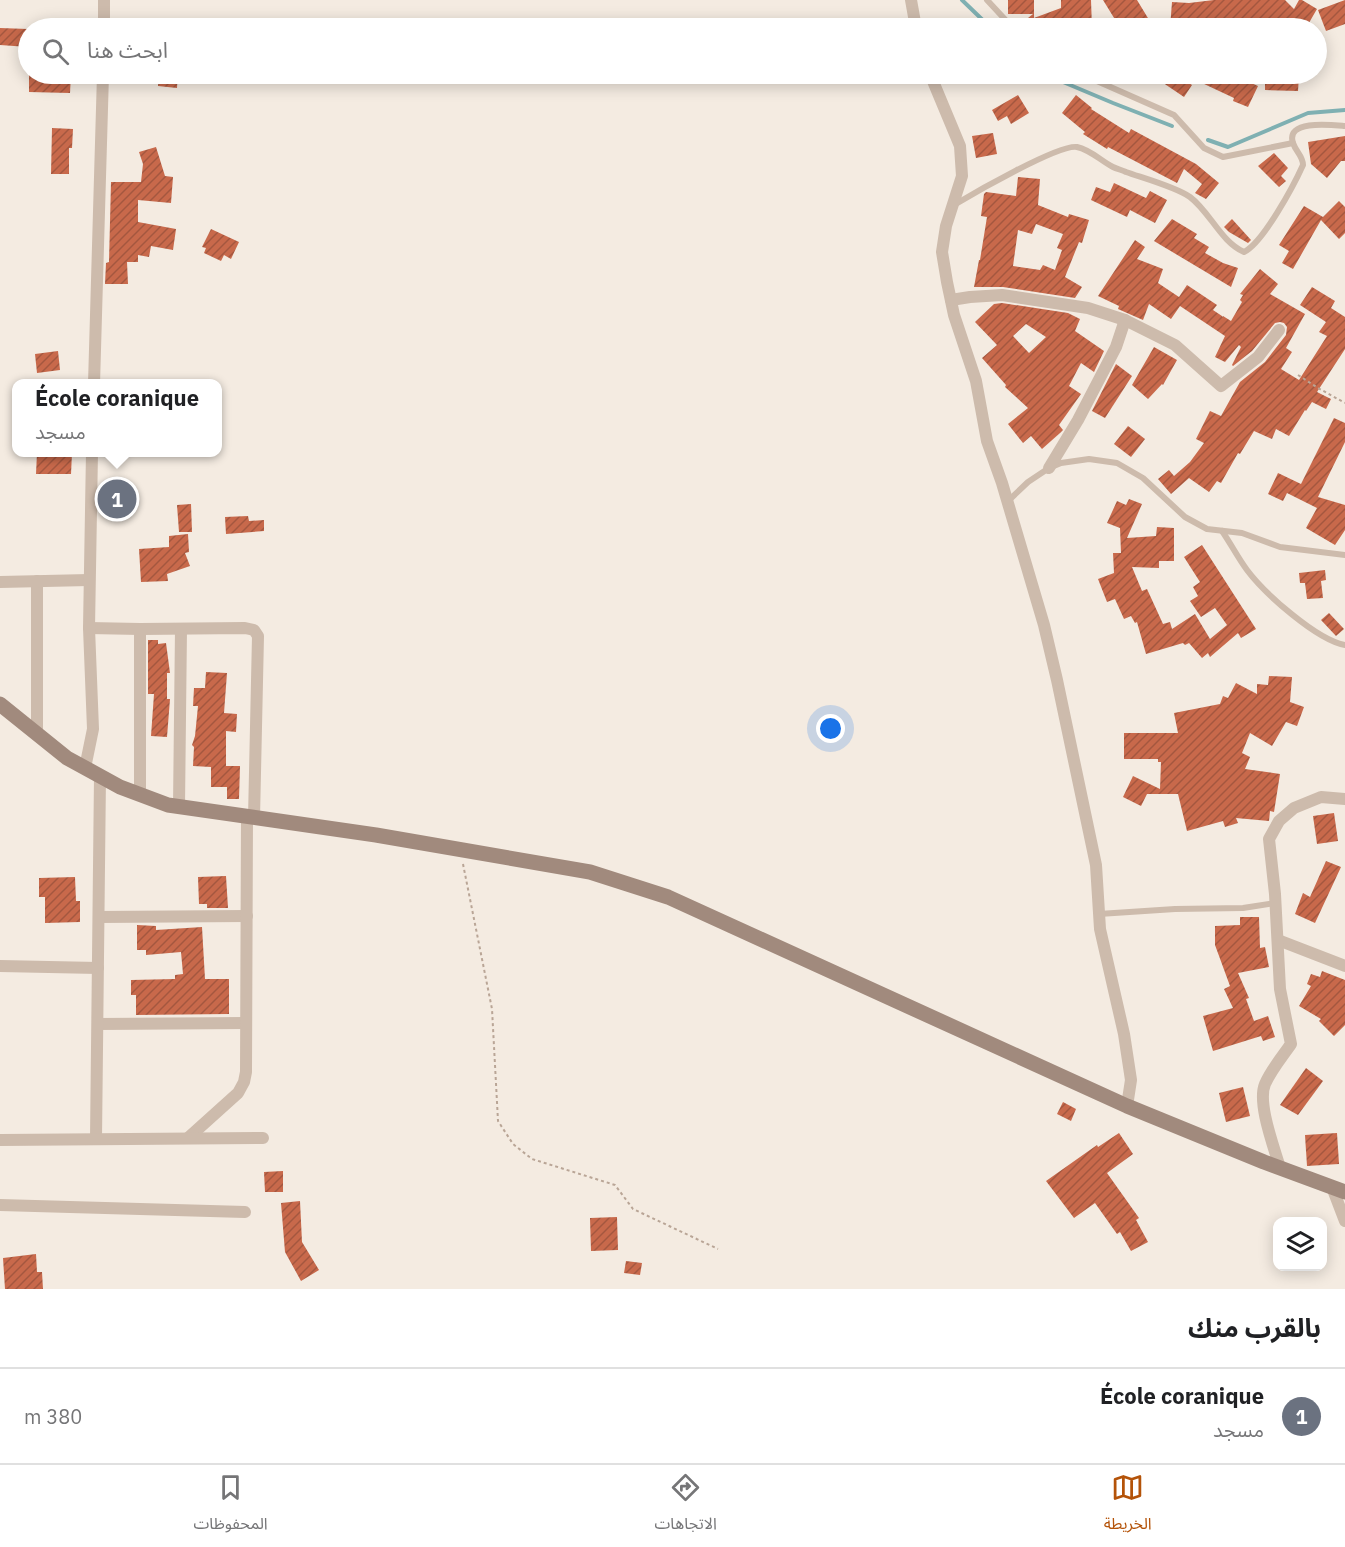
<!DOCTYPE html>
<html lang="ar">
<head>
<meta charset="utf-8">
<style>
	body { margin:0; font-family:"IBM Plex Sans","Noto Sans Arabic",sans-serif; background:#f2f2f2; color:#202124; direction:rtl }
	.controls { position:absolute; right:18px; bottom:18px; display:grid; overflow:hidden; border-radius:12px; box-shadow:0 3px 15px #0003 }
	.controls button { width:54px; height:54px; display:grid; place-items:center; padding:0; border:0; border-bottom:2px solid #e0e0e0; background:#fff; color:#202124; font:30px sans-serif }
	.you { position:absolute; left:831px; top:729px; width:21px; height:21px; margin:-15px; border:4px solid #fff; border-radius:50%; background:#1a73e8; box-shadow:0 0 0 9px #1a73e833 }
	.badge { display:grid; place-items:center; width:39px; height:39px; border-radius:50%; background:#b45309; color:#fff; font-size:20px; font-weight:700 }
	.pin { position:absolute; translate:-50% -50%; border:3px solid #fff; box-shadow:0 2px 6px #0006 }
	.popup { position:absolute; left:12px; top:379px; width:210px; height:78px; box-sizing:border-box; display:grid; place-content:center; border-radius:12px; background:#fff; filter:drop-shadow(0 2px 4px #0005); font-size:20px; white-space:nowrap; color:#757577 }
	.popup b { font-size:22px; color:#202124 }
	.popup::after { content:''; position:absolute; left:50%; top:100%; margin-left:-12px; border:12px solid transparent; border-top-color:#fff }
	.list { margin:0; padding:0; list-style:none }
	h2 { display:flex; justify-content:space-between; align-items:center; height:78px; margin:0; padding:0 24px; font-size:26px }
	h2 small { font-size:20px; font-weight:400; color:#757577 }
	.list li { display:grid; grid-template-columns:39px 1fr auto; gap:18px; align-items:center; box-sizing:border-box; height:96px; padding:0 24px; border-top:2px solid #e0e0e0 }
	.list b { display:block; font-size:22px; white-space:nowrap }
	.list p { margin:0; font-size:20px; white-space:nowrap; color:#757577 }
	.list em { font-size:20px; font-style:normal; color:#757577 }
	.icon { flex:none; width:33px; height:33px; fill:none; stroke:currentColor; stroke-width:2; stroke-linecap:round; stroke-linejoin:round }
	.map { position:relative; flex:none; width:1345px; height:1289px; overflow:hidden; direction:ltr }
	.search { position:absolute; background:#fff; box-shadow:0 3px 15px #0003; left:18px; right:18px; top:18px; height:66px; display:flex; align-items:center; gap:15px; box-sizing:border-box; padding:0 21px; border-radius:33px; color:#757577; font-size:22px }
	.sheet { height:174px; background:#fff }
	nav { display:flex; justify-content:space-around; align-items:center; box-sizing:border-box; height:84px; border-top:2px solid #e0e0e0; background:#fff; font-size:16px; color:#757577 }
	nav a { display:grid; justify-items:center; gap:3px }
	nav .on { color:#b45309 }
	.map>svg:first-child { display:block }
</style>
</head>
<body>
<div class="map">
<svg width="1345" height="1289" viewBox="0 0 1345 1289">
	<defs>
		<pattern id="building-hatch" width="6" height="6" patternUnits="userSpaceOnUse" patternTransform="scale(1.5)"><rect width="6" height="6" fill="#c8694b"/><path d="M-1 1l2-2M0 6l6-6M5 7l2-2" fill="none" stroke="#a4573f"/></pattern>
	</defs>
	<rect width="100%" height="100%" fill="#f4ebe1"/>
	<g fill="none" stroke-linecap="round" stroke-linejoin="round">
		<g stroke="#7fb0b2" stroke-width="4">
			<polyline points="962,0 991,28"/>
			<polyline points="1044,74 1113,103 1172,126"/>
			<polyline points="1208,140 1228,147 1308,113 1345,110"/>
		</g>
	</g>
	<g fill="url(#building-hatch)" fill-rule="evenodd">
		<polygon points="1008,0 1034,0 1034,18 1061,8 1061,0 1091,0 1092,28 1018,28 1017,24 1023,22 1033,14 1008,14"/>
		<polygon points="1103,0 1137,0 1154,28 1127,28 1124,24 1119,26"/>
		<polygon points="1214,0 1285,0 1294,9 1299,0 1302,0 1317,9 1306,28 1238,28 1235,20 1215,28 1170,28 1172,2 1189,3"/>
		<polygon points="1345,0 1345,24 1326,31 1318,10"/>
		<polygon points="0,28 28,29 28,47 0,45"/>
		<polygon points="29,74 71,74 70,93 29,92"/>
		<polygon points="159,74 178,74 177,88 158,86"/>
		<polygon points="1150,74 1175,74 1192,85 1184,97"/>
		<polygon points="1206,74 1231,74 1258,86 1248,107 1233,101 1234,98 1202,83"/>
		<polygon points="1265,74 1299,74 1298,91 1265,90"/>
		<polygon points="1018,95 1029,113 1011,124 1007,116 998,121 992,110"/>
		<polygon points="1076,95 1092,108 1091,109 1129,133 1131,129 1196,164 1219,183 1206,199 1195,193 1202,184 1184,169 1177,183 1108,147 1107,149 1083,134 1085,132 1062,113"/>
		<polygon points="52,128 73,129 72,148 69,148 69,174 51,174"/>
		<polygon points="993,133 997,154 976,158 972,136"/>
		<polygon points="1345,136 1345,161 1341,161 1327,178 1311,164 1308,142"/>
		<polygon points="156,147 165,176 173,177 171,203 138,200 138,222 176,229 173,250 151,246 149,257 138,255 138,262 127,262 128,284 105,284 106,263 109,262 111,182 141,182 143,164 139,152"/>
		<polygon points="1274,153 1288,168 1281,176 1286,181 1279,187 1258,166"/>
		<path d="M1018,177L1040,179L1038,205L1068,217L1069,214L1089,220L1082,243L1079,242L1065,277L1082,287L1075,298L1003,287H974L979,260H980L987,217L981,216L984,194L986,192L1016,196ZM1036,224L1063,234L1057,248L1062,250L1055,270L1043,265L1040,270L1013,266L1018,230L1032,234Z"/>
		<polygon points="1114,183 1146,198 1150,191 1167,200 1155,223 1130,210 1127,217 1091,200 1096,187 1110,192"/>
		<polygon points="1339,201 1345,207 1345,233 1339,239 1321,220 1293,269 1282,263 1289,251 1279,245 1304,206 1323,217"/>
		<polygon points="1172,219 1197,234 1194,238 1209,247 1205,253 1223,263 1238,268 1231,287 1154,241"/>
		<polygon points="1232,219 1251,240 1248,243 1229,232 1224,227"/>
		<polygon points="211,229 239,242 231,259 224,255 221,261 204,253 206,248 202,247"/>
		<polygon points="1135,240 1145,247 1137,259 1163,269 1158,283 1179,297 1187,285 1217,305 1213,310 1222,316 1222,317 1223,316 1231,321 1242,302 1240,300 1243,295 1240,294 1260,269 1278,284 1270,294 1305,314 1286,348 1292,352 1281,369 1299,380 1327,336 1319,332 1326,322 1300,305 1312,287 1335,301 1331,308 1345,317 1345,349 1317,392 1331,399 1326,409 1312,402 1306,411 1305,410 1289,436 1276,429 1272,439 1254,431 1240,454 1238,453 1221,483 1217,481 1209,492 1189,478 1171,494 1158,479 1169,470 1174,476 1190,462 1204,443 1196,439 1210,411 1221,416 1240,382 1265,362 1286,335 1287,327 1284,323 1280,322 1275,323 1252,351 1233,366 1232,365 1241,347 1239,345 1225,362 1215,357 1225,336 1180,306 1171,319 1149,304 1143,320 1118,309 1119,306 1098,296"/>
		<path d="M1002,303L1068,313L1080,319L1075,331L1104,351L1094,372L1081,363L1069,386L1081,394L1059,425L1063,430L1060,433L1042,449L1031,436L1023,443L1008,424L1028,408L1005,387L1006,385L982,358L997,345L975,322L994,304ZM1026,324L1046,337L1029,353L1013,336Z"/>
		<polygon points="1154,347 1177,360 1163,385 1162,384 1148,399 1132,385"/>
		<polygon points="58,351 60,370 37,373 35,354"/>
		<polygon points="1116,364 1132,376 1105,418 1092,411"/>
		<polygon points="1334,418 1345,423 1345,442 1318,497 1345,505 1345,530 1335,545 1306,528 1317,508 1287,493 1283,501 1268,494 1278,473 1301,484"/>
		<polygon points="1128,426 1145,439 1131,457 1114,444"/>
		<polygon points="37,453 72,453 71,474 36,474"/>
		<polygon points="1129,499 1142,504 1127,538 1156,536 1157,527 1174,528 1174,561 1159,561 1159,568 1132,567 1142,591 1147,589 1163,624 1170,622 1172,629 1195,614 1210,639 1227,625 1215,608 1201,617 1190,601 1198,596 1193,587 1200,582 1184,557 1202,545 1256,629 1241,638 1238,633 1210,657 1208,653 1202,658 1189,643 1185,645 1183,643 1146,654 1137,622 1135,623 1131,616 1124,619 1115,599 1107,602 1098,579 1114,573 1113,553 1121,553 1120,528 1107,523 1117,501 1126,505"/>
		<polygon points="191,504 192,532 179,532 177,505"/>
		<polygon points="248,516 249,521 264,520 264,531 226,534 225,517"/>
		<polygon points="188,534 189,552 185,553 190,566 167,574 168,581 141,582 139,549 169,547 169,536"/>
		<polygon points="1325,570 1326,580 1321,581 1323,598 1307,599 1305,583 1300,583 1299,573"/>
		<polygon points="1329,613 1344,629 1336,636 1321,620"/>
		<polygon points="148,640 158,640 158,644 166,643 170,673 167,673 167,699 170,699 167,737 151,736 154,694 148,694"/>
		<polygon points="206,672 227,673 224,713 237,714 236,732 226,731 226,766 240,766 239,799 227,799 227,787 211,787 211,767 193,766 194,747 192,745 195,736 198,706 193,706 194,688 205,688"/>
		<polygon points="1269,676 1292,677 1290,702 1304,707 1297,726 1286,722 1272,746 1250,733 1242,753 1250,757 1245,769 1280,774 1274,812 1270,811 1269,821 1236,818 1238,823 1225,827 1223,821 1187,831 1178,794 1147,794 1141,806 1123,797 1133,776 1160,789 1161,762 1158,762 1158,759 1124,759 1124,733 1178,733 1174,713 1220,704 1223,696 1228,698 1236,683 1257,694 1257,684 1268,685"/>
		<polygon points="1334,813 1338,841 1317,844 1313,816"/>
		<polygon points="1326,861 1341,867 1315,923 1295,914 1303,893 1310,897"/>
		<polygon points="226,876 228,908 207,908 207,904 199,904 198,877"/>
		<polygon points="75,877 76,901 80,901 80,922 45,923 45,897 39,897 39,878"/>
		<polygon points="1240,917 1259,917 1260,948 1265,947 1269,967 1238,973 1249,998 1246,999 1254,1021 1268,1016 1275,1037 1263,1041 1261,1036 1213,1051 1203,1016 1233,1008 1224,989 1230,986 1215,945 1215,926 1240,925"/>
		<polygon points="137,925 156,926 156,930 202,927 205,979 229,979 229,1014 136,1015 136,995 131,995 131,980 175,979 175,975 183,974 181,952 146,955 146,950 137,950"/>
		<polygon points="1322,971 1345,980 1345,1025 1334,1036 1319,1021 1321,1019 1299,1006 1311,986 1307,984 1311,974 1320,977"/>
		<polygon points="1306,1068 1323,1081 1298,1115 1280,1105"/>
		<polygon points="1243,1087 1250,1116 1226,1122 1219,1093"/>
		<polygon points="1063,1102 1076,1109 1071,1121 1057,1114"/>
		<polygon points="1119,1133 1133,1154 1107,1173 1139,1218 1136,1220 1148,1242 1131,1251 1120,1232 1117,1234 1095,1203 1074,1218 1046,1181 1097,1145 1098,1147"/>
		<polygon points="1337,1133 1339,1164 1307,1166 1305,1135"/>
		<polygon points="283,1171 283,1192 265,1192 264,1172"/>
		<polygon points="300,1201 302,1242 319,1270 301,1281 285,1252 281,1203"/>
		<polygon points="617,1217 618,1250 591,1251 590,1218"/>
		<polygon points="36,1254 37,1272 42,1272 43,1289 5,1289 3,1258"/>
		<polygon points="626,1261 642,1263 640,1275 624,1273"/>
	</g>
	<g fill="none" stroke-linecap="round" stroke-linejoin="round">
		<g stroke="#b9a596" stroke-width="2" stroke-dasharray="3 3" stroke-linecap="butt">
			<polyline points="1298,375 1318,388 1345,403"/>
			<polyline points="463,864 492,1009 498,1121 513,1144 532,1159 615,1185 633,1209 718,1249"/>
		</g>
		<g stroke="#cdbbac" stroke-width="6">
			<polyline points="987,0 1013,28"/>
			<polyline points="1081,74 1174,115 1204,148 1223,157 1293,143"/>
			<path d="M954,205C974,193 1059,144 1077,147C1091,150 1101,161 1113,167C1117,169 1122,170 1126,172C1143,178 1176,187 1190,197C1210,212 1221,242 1244,252C1263,243 1294,185 1303,165C1303,156 1296,152 1293,143C1285,119 1333,125 1345,126"/>
			<polyline points="1007,502 1028,482 1049,468 1061,463 1089,459 1117,463 1143,478 1185,517 1207,529 1242,533 1280,547 1345,555"/>
			<path d="M1222,531C1231,544 1238,558 1247,570C1265,594 1317,640 1345,645"/>
			<polyline points="1099,914 1175,909 1243,908 1275,903"/>
		</g>
		<g stroke="#cdbbac" stroke-width="12">
			<polyline points="911,0 916,28"/>
			<polyline points="104,28 104,0"/>
			<polyline points="930,74 960,146 962,176 946,226 942,252 947,282 954,315 976,381 987,441 1002,483 1044,625 1057,680 1096,865 1100,929 1124,1034 1131,1080 1127,1106"/>
			<polyline points="951,300 970,297 1002,295 1088,308 1125,320 1175,345 1221,386 1258,357 1279,330"/>
			<polyline points="94,384 103,74"/>
			<polyline points="1049,468 1078,420 1116,347 1125,320"/>
			<polyline points="37,581 37,735"/>
			<polyline points="0,582 89,580"/>
			<polyline points="89,628 140,629 245,628 254,630 258,636 254,818"/>
			<polyline points="140,629 140,795"/>
			<polyline points="85,768 93,729 89,628 92,452"/>
			<polyline points="179,806 181,629"/>
			<polyline points="99,917 247,916"/>
			<polyline points="1278,940 1345,966"/>
			<polyline points="0,966 98,968"/>
			<polyline points="98,1024 245,1023"/>
			<polyline points="188,1138 238,1093 244,1082 246,1072 247,817"/>
			<polyline points="96,1139 100,776"/>
			<polyline points="0,1140 263,1138"/>
			<path d="M1280,1168C1274,1147 1257,1103 1265,1084C1271,1070 1282,1057 1291,1044L1280,989L1275,894L1269,839L1279,821L1294,808L1321,797L1345,799"/>
			<polyline points="1332,1187 1345,1221"/>
			<polyline points="0,1205 245,1212"/>
		</g>
		<polyline stroke="#a18a7d" stroke-width="15" points="0,704 67,758 120,787 168,805 376,835 590,872 668,897 1127,1106 1264,1162 1345,1192"/>
	</g>
</svg>
<div class="controls">
<button><svg class="icon" aria-label="layers" viewBox="0 0 24 24"><path d="M12 4l9 5-9 5-9-5zM3 14l9 5 9-5"/></svg></button>
</div>
<div class="you"></div>
<div class="pin badge" style="left:117px;top:499px;background:#6b7280">1</div>
<div class="popup"><b>École coranique</b>مسجد</div>
<div class="search"><svg class="icon" aria-label="search" viewBox="0 0 24 24"><circle cx="10" cy="10" r="6"/><path d="M15 15l6 6"/></svg>ابحث هنا</div>
</div>
<section class="sheet">
<h2>بالقرب منك<small></small></h2>
<ul class="list">
<li><span class="badge" style="background:#6b7280">1</span><div><b>École coranique</b><p>مسجد</p></div><em>380 m</em></li>
</ul>
</section>
<nav>
<a class="on"><svg class="icon" aria-label="map" viewBox="0 0 24 24"><path d="M3 6l6-2 6 2 6-2v14l-6 2-6-2-6 2zM9 4v14M15 6v14"/></svg>الخريطة</a>
<a><svg class="icon" aria-label="directions" viewBox="0 0 24 24"><path d="M12 3l9 9-9 9-9-9zM9 14v-3h6M13 9l2 2-2 2"/></svg>الاتجاهات</a>
<a><svg class="icon" aria-label="saved" viewBox="0 0 24 24"><path d="M7 4h10v16l-5-4-5 4z"/></svg>المحفوظات</a>
</nav>
</body>
</html>
